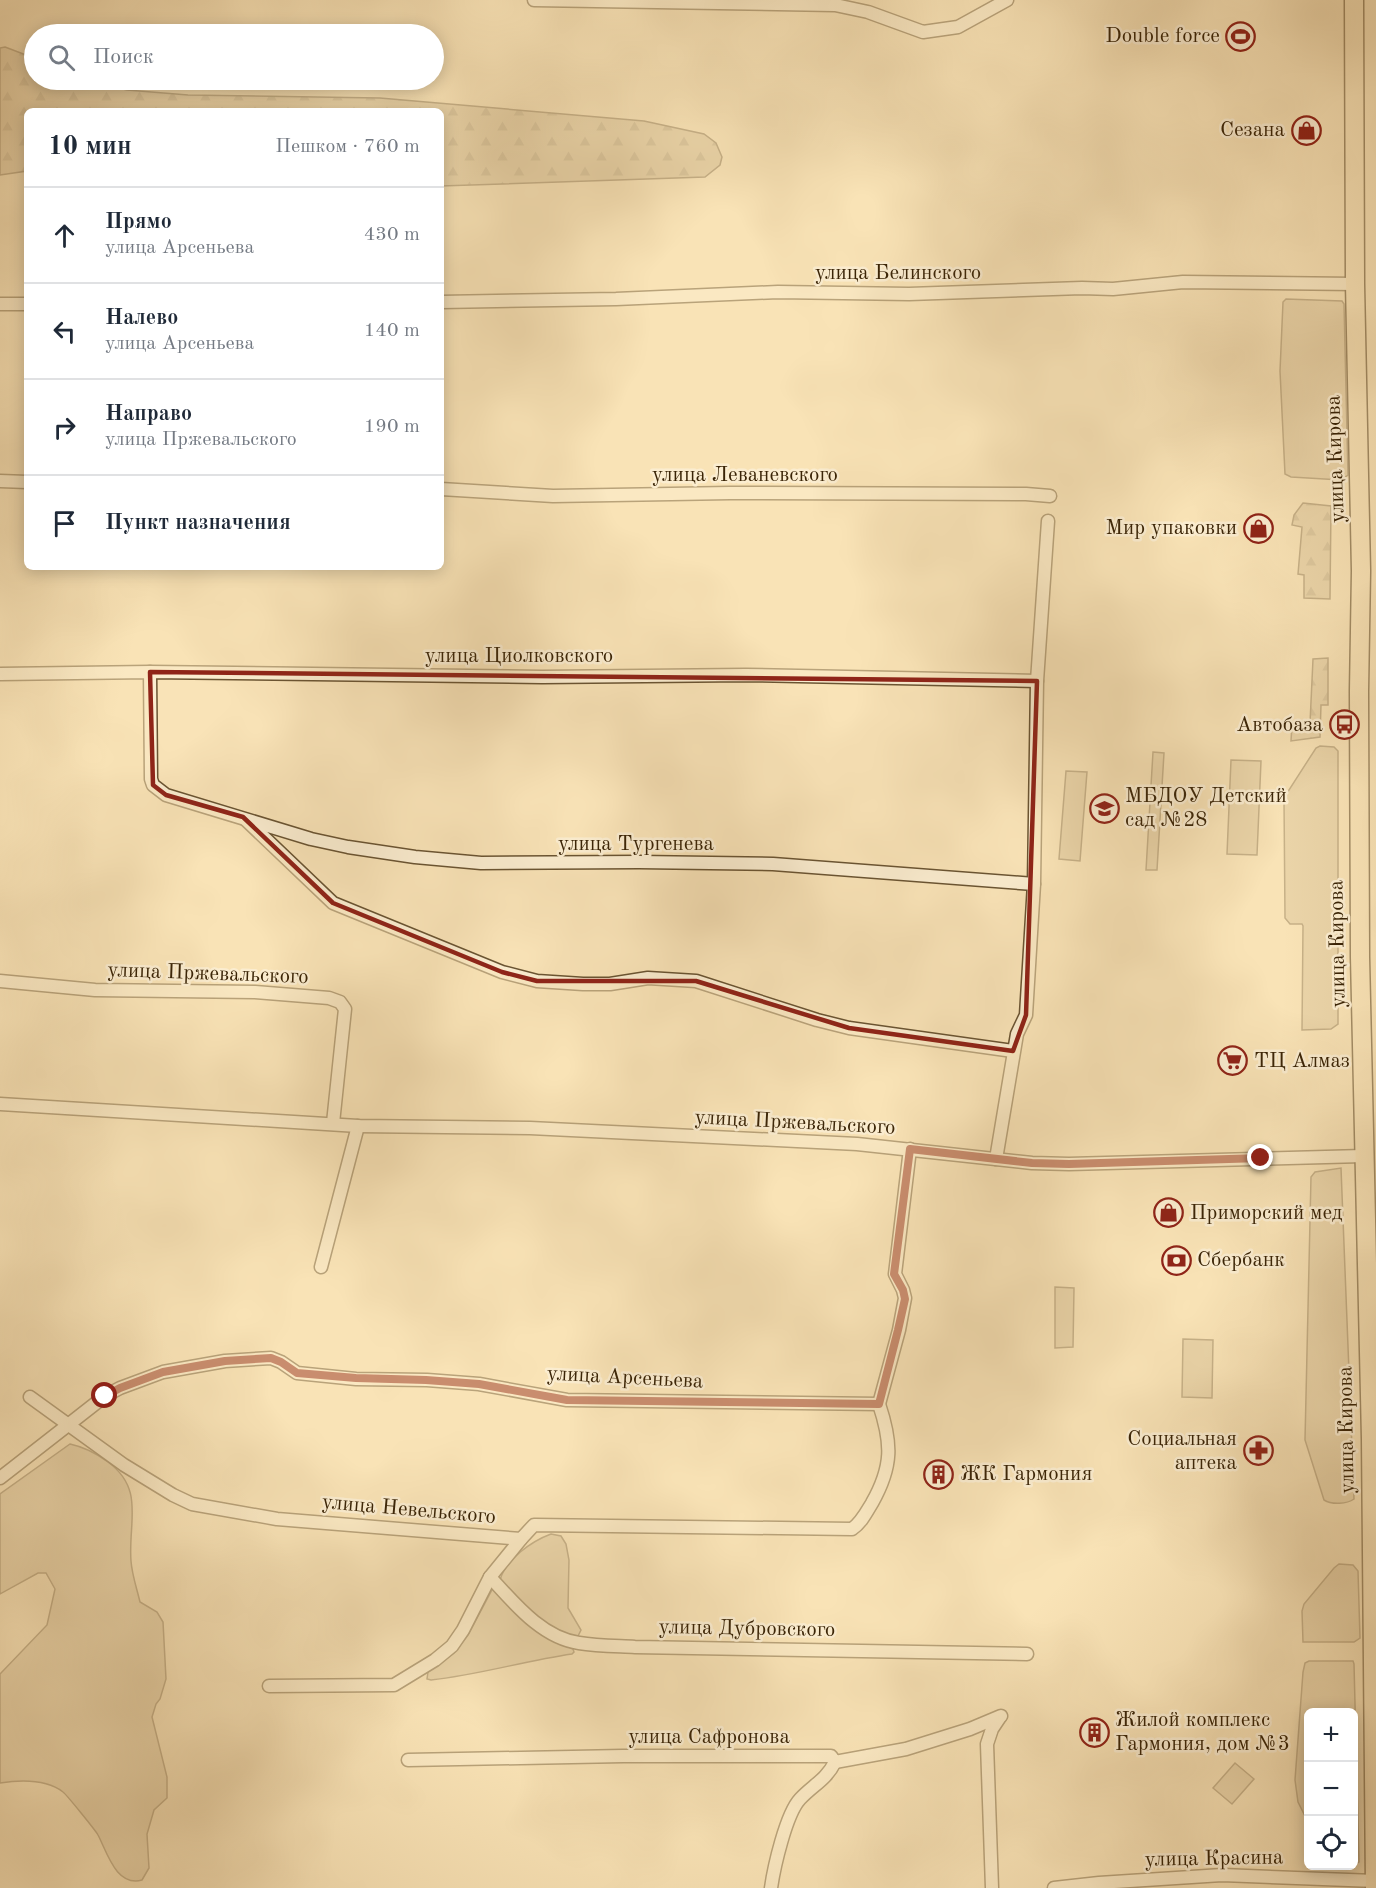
<!DOCTYPE html>
<html lang="ru">
<head>
<meta charset="utf-8">
<style>
	body { margin:0; font-family:"Old Standard TT",serif; background:#f2f2f3; color:#1f2937 }
	.controls { position:absolute; right:18px; bottom:18px; display:grid; overflow:hidden; border-radius:9px; box-shadow:0 3px 15px #0003 }
	.controls button { width:54px; height:54px; display:grid; place-items:center; padding:0; border:0; border-bottom:2px solid #e0e1e3; background:#fff; color:#1f2937; font:30px sans-serif }
	.stop { position:absolute; width:18px; height:18px; margin:-14px; border:4px solid #8f2418; border-radius:50%; background:#fff }
	.stop.end { background:#8f2418; border-color:#fff; box-shadow:0 2px 6px #0008 }
	.list { margin:0; padding:0; list-style:none }
	h2 { display:flex; justify-content:space-between; align-items:center; height:78px; margin:0; padding:0 24px; font-size:26px }
	h2 small { font-size:20px; font-weight:400; color:#747a83 }
	.list li { display:grid; grid-template-columns:39px 1fr auto; gap:18px; align-items:center; box-sizing:border-box; height:96px; padding:0 24px; border-top:2px solid #e0e1e3 }
	.list b { display:block; font-size:22px; white-space:nowrap }
	.list p { margin:0; font-size:20px; white-space:nowrap; color:#747a83 }
	.list em { font-size:20px; font-style:normal; color:#747a83 }
	.icon { flex:none; width:33px; height:33px; fill:none; stroke:currentColor; stroke-width:2; stroke-linecap:round; stroke-linejoin:round }
	.map { position:relative; flex:none; width:1376px; height:1888px; overflow:hidden }
	.search { position:absolute; background:#fff; box-shadow:0 3px 15px #0003; left:24px; top:24px; width:420px; height:66px; display:flex; align-items:center; gap:15px; box-sizing:border-box; padding:0 21px; border-radius:33px; color:#747a83; font-size:22px }
	.panel { position:absolute; background:#fff; box-shadow:0 3px 15px #0003; left:24px; top:108px; width:420px; height:462px; border-radius:9px }
	.map>svg:first-child { display:block }
</style>
</head>
<body>
<div class="map">
<svg width="1376" height="1888" viewBox="0 0 1376 1888">
	<defs>
		<pattern id="forest-firs" width="22" height="20" patternUnits="userSpaceOnUse" patternTransform="scale(1.5)"><rect width="22" height="20" fill="#d9c399"/><path d="M5 1l3.5 6h-7zM16 11l3.5 6h-7z" fill="#bba782"/></pattern>
	</defs>
	<rect width="100%" height="100%" fill="#f9e3b7"/>
	<filter id="stains"><feTurbulence type="fractalNoise" baseFrequency=".00333" numOctaves="4"/><feColorMatrix values="0 0 0 0 .2 0 0 0 0 .09 0 0 0 0 .02 0 0 0 .5 -.17"/></filter>
	<radialGradient id="worn" r=".72"><stop offset=".6" stop-color="#630" stop-opacity="0"/><stop offset="1" stop-color="#630" stop-opacity=".3"/></radialGradient>
	<g fill="#d9c399" stroke="#8a7450" stroke-width="1.5">
		<polygon points="1286,299 1342,301 1344,304 1348,475 1341,480 1291,477 1285,474 1280,371 1283,302"/>
		<polygon points="1320,746 1334,747 1338,751 1338,1024 1331,1029 1302,1030 1303,926 1302,924 1290,924 1285,918 1284,801 1287,793 1316,748"/>
		<polygon points="1153,752 1164,753 1157,870 1146,870"/>
		<polygon points="1231,760 1261,761 1257,855 1227,854"/>
		<polygon points="1066,771 1087,772 1080,861 1059,859"/>
		<path d="M1341,1168L1354,1499C1347,1504 1332,1505 1324,1500L1305,1440L1311,1177L1315,1172Z"/>
		<polygon points="1055,1287 1074,1288 1073,1347 1055,1348"/>
		<polygon points="1183,1339 1213,1340 1212,1398 1182,1397"/>
		<path d="M70,1444C84,1447 96,1453 108,1462C145,1489 128,1522 131,1561C132,1575 137,1589 140,1602L157,1612L163,1622L166,1679L160,1699L156,1704L152,1717L167,1777V1798L154,1810L147,1834L149,1868L142,1880C116,1887 107,1852 98,1835C96,1831 66,1794 63,1792C46,1779 20,1780 0,1783V1674L47,1625L55,1589L46,1573H38L0,1594V1494Z"/>
		<path d="M551,1534L561,1536L566,1544L569,1560L568,1608L581,1630L578,1636C552,1639 517,1598 500,1580C506,1559 532,1541 551,1534Z"/>
		<polygon points="1339,1564 1353,1565 1358,1571 1360,1638 1354,1642 1303,1642 1302,1611 1304,1604 1334,1568"/>
		<path d="M493,1588L553,1639L573,1649L574,1652L572,1654C524,1661 478,1675 431,1680L427,1679L428,1672L454,1653L468,1635Z"/>
		<polygon points="1309,1661 1353,1661 1354,1664 1359,1862 1354,1866 1343,1866 1354,1866 1354,1712 1308,1712 1308,1822 1298,1802 1295,1780 1303,1672 1305,1663"/>
		<polygon points="1235,1763 1254,1779 1232,1804 1213,1788"/>
	</g>
	<g fill="url(#forest-firs)" stroke="#8a7450" stroke-width="1.5">
		<polygon points="5,47 34,58 34,80 82,80 127,90 188,95 380,98 644,121 704,134 716,143 722,157 720,165 705,177 441,186 441,111 27,111 27,171 0,175 0,48"/>
		<polygon points="1303,503 1331,506 1330,599 1304,598 1304,575 1298,574 1302,527 1292,525 1294,515"/>
		<polygon points="1328,658 1328,705 1321,705 1320,737 1291,741 1292,725 1310,723 1313,659"/>
	</g>
	<g fill="none" stroke-linecap="round" stroke-linejoin="round">
		<defs>
			<g id="street">
				<polyline points="534,0 835,5 868,12 923,32 958,27 1007,0"/>
				<polyline points="441,302 616,299 778,292 909,294 1082,288 1113,289 1183,282 1355,284"/>
				<polyline points="0,304 27,304"/>
				<polyline points="0,481 27,482"/>
				<polyline points="441,489 553,496 730,493 1026,494 1050,496"/>
				<polyline points="150,672 151,779 153,785 166,795 311,839 348,847 415,857 481,863 639,862 773,864 1034,884"/>
				<polyline points="0,674 150,672 542,677 746,675 1037,681"/>
				<polyline points="246,820 333,903 502,972 537,981 583,984 610,984 648,978 696,981 817,1020 849,1028 1013,1051"/>
				<polyline points="0,981 95,990 255,992 329,998 340,1002 345,1009 333,1123"/>
				<polyline points="0,1104 358,1126 530,1128 857,1144 1032,1163 1069,1164 1363,1156"/>
				<polyline points="996,1159 1017,1034 1026,1015 1034,884 1037,681 1048,521"/>
				<polyline points="321,1267 358,1126"/>
				<path d="M30,1397L124,1465L173,1495L192,1504L277,1519L521,1539L534,1525L852,1529C861,1523 866,1513 872,1503C893,1466 892,1443 879,1404"/>
				<polyline points="0,1478 68,1425 105,1396 120,1388 163,1372 225,1361 271,1358 281,1362 297,1373 356,1379 427,1380 479,1384 567,1400 879,1404 899,1330 905,1298 903,1290 895,1274 910,1149"/>
				<path d="M490,1577C514,1603 542,1638 579,1643C597,1646 617,1646 635,1647L1027,1654"/>
				<polyline points="269,1686 394,1685 435,1660 452,1646 463,1630 490,1577 521,1539"/>
				<polyline points="408,1760 623,1756 831,1756 835,1762 906,1749 970,1729 1001,1716"/>
				<path d="M771,1888C774,1867 786,1814 800,1799C813,1785 826,1780 835,1762"/>
				<polyline points="992,1888 987,1744 992,1729 1000,1717"/>
				<polyline points="1054,1888 1099,1883 1222,1875 1375,1881"/>
			</g>
			<polyline id="primary" points="1354,0 1355,284 1361,571 1359,691 1360,957 1371,1439 1375,1888"/>
		</defs>
		<use href="#street" stroke="#6a5432" stroke-width="15"/>
		<use href="#primary" stroke="#3a2406" stroke-width="21"/>
		<use href="#street" stroke="#fbedd0" stroke-width="12"/>
		<use href="#primary" stroke="#f9e3b7" stroke-width="18"/>
	</g>
	<g fill="none" stroke-linecap="round" stroke-linejoin="round">
		<polyline stroke="#8f2418" stroke-width="8" points="105,1396 120,1388 163,1372 225,1361 271,1358 281,1362 297,1373 356,1378 426,1380 479,1384 567,1400 879,1404 898,1330 905,1299 903,1290 894,1274 910,1149 1032,1163 1069,1164 1261,1158"/>
	</g>
	<path d="M0 0H1376V1888H0ZM150,672L1037,681L1026,1015L1013,1051L849,1028L696,981H537L502,972L333,903L243,817L166,795L153,785Z" fill="#f9e3b7" fill-opacity=".55" fill-rule="evenodd"/>
	<path fill="none" stroke="#8f2418" stroke-width="4.5" stroke-linejoin="round" d="M150,672L1037,681L1026,1015L1013,1051L849,1028L696,981H537L502,972L333,903L243,817L166,795L153,785Z"/>
	<defs>
		<symbol id="stadium-ring" viewBox="-11 -11 22 22"><circle r="9.5" fill="#fbedd0" stroke="#8f2418" stroke-width="1.5"/><path d="M0-5a6.5 5 0 1 0 0 10a6.5 5 0 1 0 0-10ZM-3.5-1.8h7v3.6h-7Z" fill="#8f2418"/></symbol>
		<symbol id="shop-ring" viewBox="-11 -11 22 22"><circle r="9.5" fill="#fbedd0" stroke="#8f2418" stroke-width="1.5"/><path d="M-5-2.5h2.3a2.7 3.5 0 0 1 5.4 0H5L5.5 6h-11ZM-1.5-2.5h3a1.5 2.3 0 0 0-3 0Z" fill="#8f2418"/></symbol>
		<symbol id="bus-ring" viewBox="-11 -11 22 22"><circle r="9.5" fill="#fbedd0" stroke="#8f2418" stroke-width="1.5"/><path d="M-5-6H5V4H4V6H2V4H-2V6H-4V4H-5ZM-3.5-4V0h7V-4ZM-3.5 1.2v1.5H-2V1.2ZM2 1.2v1.5H3.5V1.2Z" fill="#8f2418"/></symbol>
		<symbol id="school-ring" viewBox="-11 -11 22 22"><circle r="9.5" fill="#fbedd0" stroke="#8f2418" stroke-width="1.5"/><path d="M0-5L7-2L0 1L-7-2ZM-4 1L0 2.5L4 1V4Q0 6-4 4Z" fill="#8f2418"/></symbol>
		<symbol id="supermarket-ring" viewBox="-11 -11 22 22"><circle r="9.5" fill="#fbedd0" stroke="#8f2418" stroke-width="1.5"/><path d="M-6-5.5h2.5l.6 2H6L4.5 2H-2.5L-4.4-4H-6ZM-1.5 3.2a1.3 1.3 0 1 0 .1 0ZM3 3.2a1.3 1.3 0 1 0 .1 0Z" fill="#8f2418"/></symbol>
		<symbol id="bank-ring" viewBox="-11 -11 22 22"><circle r="9.5" fill="#fbedd0" stroke="#8f2418" stroke-width="1.5"/><path d="M-6-4H6V4H-6ZM0-2.3a2.3 2.3 0 1 0 0 4.6a2.3 2.3 0 1 0 0-4.6Z" fill="#8f2418"/></symbol>
		<symbol id="pharmacy-ring" viewBox="-11 -11 22 22"><circle r="9.5" fill="#fbedd0" stroke="#8f2418" stroke-width="1.5"/><path d="M-2-6h4v4h4v4h-4v4h-4v-4h-4v-4h4Z" fill="#8f2418"/></symbol>
		<symbol id="building-ring" viewBox="-11 -11 22 22"><circle r="9.5" fill="#fbedd0" stroke="#8f2418" stroke-width="1.5"/><path d="M-4-6H4V6H1V3H-1V6H-4ZM-2.5-4.3h1.7v1.8h-1.7ZM.8-4.3h1.7v1.8H.8ZM-2.5-1h1.7V.8h-1.7ZM.8-1h1.7V.8H.8Z" fill="#8f2418"/></symbol>
	</defs>
	<g fill-rule="evenodd">
		<use href="#stadium-ring" x="1224" y="20" width="33" height="33"/>
		<use href="#shop-ring" x="1290" y="114" width="33" height="33"/>
		<use href="#shop-ring" x="1242" y="512" width="33" height="33"/>
		<use href="#bus-ring" x="1328" y="708" width="33" height="33"/>
		<use href="#school-ring" x="1088" y="792" width="33" height="33"/>
		<use href="#supermarket-ring" x="1216" y="1044" width="33" height="33"/>
		<use href="#shop-ring" x="1152" y="1196" width="33" height="33"/>
		<use href="#bank-ring" x="1160" y="1244" width="33" height="33"/>
		<use href="#pharmacy-ring" x="1242" y="1434" width="33" height="33"/>
		<use href="#building-ring" x="922" y="1458" width="33" height="33"/>
		<use href="#building-ring" x="1078" y="1716" width="33" height="33"/>
	</g>
	<g text-anchor="middle" dominant-baseline="central" stroke-width="5" stroke-linejoin="round" paint-order="stroke">
		<g font-size="21" fill="#3a2406" stroke="#fbedd0" text-anchor="start">
			<text x="1220" y="36" text-anchor="end">Double force</text>
			<text x="1285" y="130" text-anchor="end">Сезана</text>
			<text x="1237" y="528" text-anchor="end">Мир упаковки</text>
			<text x="1323" y="725" text-anchor="end">Автобаза</text>
			<text x="1125" y="796">МБДОУ Детский<tspan x="1125" dy="24">сад №28</tspan></text>
			<text x="1254" y="1061">ТЦ Алмаз</text>
			<text x="1190" y="1213">Приморский мед</text>
			<text x="1197" y="1260">Сбербанк</text>
			<text x="1237" y="1439" text-anchor="end">Социальная<tspan x="1237" dy="24">аптека</tspan></text>
			<text x="960" y="1474">ЖК Гармония</text>
			<text x="1115" y="1720">Жилой комплекс<tspan x="1115" dy="24">Гармония, дом №3</tspan></text>
		</g>
		<g font-size="21" fill="#3a2406" stroke="#fbedd0">
			<text x="898" y="273">улица Белинского</text>
			<text transform="translate(1336 459) rotate(-92)">улица Кирова</text>
			<text x="745" y="475">улица Леваневского</text>
			<text x="519" y="656">улица Циолковского</text>
			<text x="636" y="844">улица Тургенева</text>
			<text transform="translate(1338 944) rotate(-91)">улица Кирова</text>
			<text transform="translate(208 974) rotate(2)">улица Пржевальского</text>
			<text transform="translate(795 1123) rotate(3)">улица Пржевальского</text>
			<text transform="translate(625 1378) rotate(3)">улица Арсеньева</text>
			<text transform="translate(1347 1430) rotate(-91)">улица Кирова</text>
			<text transform="translate(409 1510) rotate(5)">улица Невельского</text>
			<text transform="translate(747 1629) rotate(1)">улица Дубровского</text>
			<text x="709" y="1737">улица Сафронова</text>
			<text transform="translate(1214 1859) rotate(-1)">улица Красина</text>
		</g>
	</g>
	<rect width="100%" height="100%" filter="url(#stains)"/>
	<rect width="100%" height="100%" fill="url(#worn)"/>
</svg>
<div class="controls">
<button>+</button>
<button>−</button>
<button><svg class="icon" aria-label="locate" viewBox="0 0 24 24"><circle cx="12" cy="12" r="6"/><path d="M12 2v4M12 18v4M2 12h4M18 12h4"/></svg></button>
</div>
<div class="stop" style="left:105px;top:1396px"></div>
<div class="stop end" style="left:1261px;top:1158px"></div>
<div class="search"><svg class="icon" aria-label="search" viewBox="0 0 24 24"><circle cx="10" cy="10" r="6"/><path d="M15 15l6 6"/></svg>Поиск</div>
<section class="panel">
<h2>10 мин<small>Пешком · 760 m</small></h2>
<ul class="list">
<li><svg class="icon" aria-label="ahead" viewBox="0 0 24 24"><path d="M12 20V5M6 11l6-6 6 6"/></svg><div><b>Прямо</b><p>улица Арсеньева</p></div><em>430 m</em></li>
<li><svg class="icon" aria-label="left" viewBox="0 0 24 24"><path d="M17 20v-9H6M10 6l-5 5 5 5"/></svg><div><b>Налево</b><p>улица Арсеньева</p></div><em>140 m</em></li>
<li><svg class="icon" aria-label="right" viewBox="0 0 24 24"><path d="M7 20v-9h11M14 6l5 5-5 5"/></svg><div><b>Направо</b><p>улица Пржевальского</p></div><em>190 m</em></li>
<li><svg class="icon" aria-label="arrive" viewBox="0 0 24 24"><path d="M6 21V4h12l-3 4 3 4H6"/></svg><div><b>Пункт назначения</b></div></li>
</ul>
</section>
</div>
</body>
</html>
